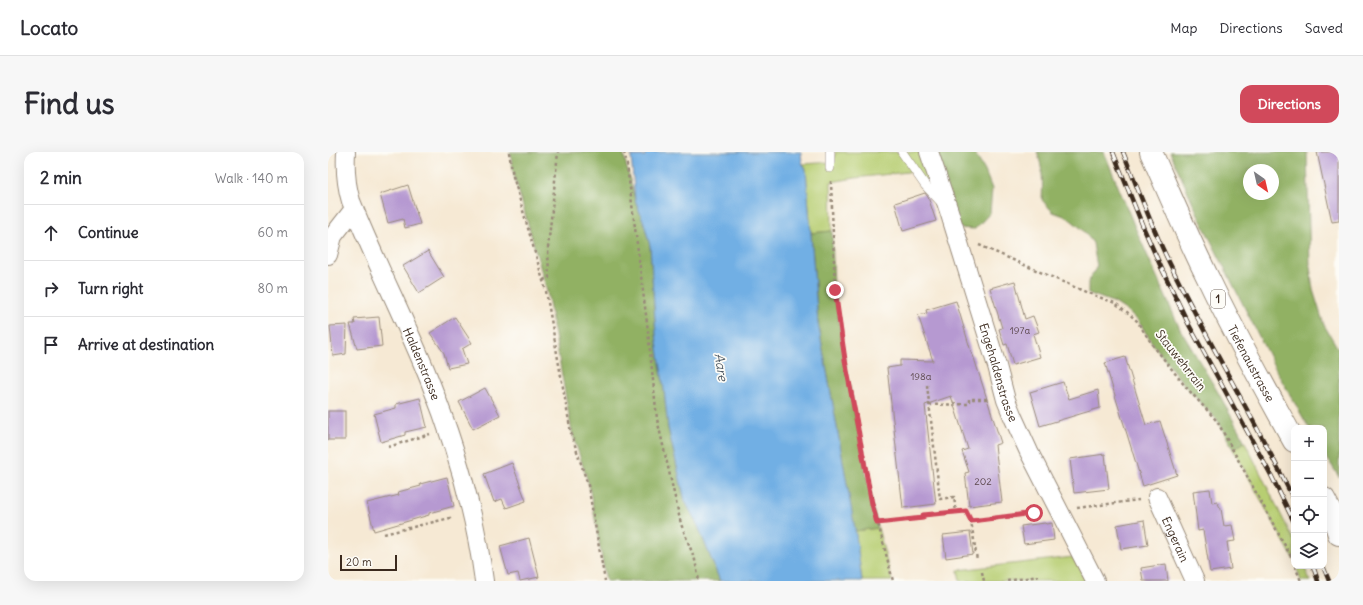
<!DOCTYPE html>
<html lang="en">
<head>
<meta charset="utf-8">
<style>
	body { margin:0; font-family:Delius,sans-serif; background:#f7f7f7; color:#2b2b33 }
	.controls { position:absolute; right:12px; bottom:12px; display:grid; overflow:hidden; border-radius:8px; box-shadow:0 4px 16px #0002 }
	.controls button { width:36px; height:36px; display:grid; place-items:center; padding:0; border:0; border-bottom:1px solid #e1e1e2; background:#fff; color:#2b2b33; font:20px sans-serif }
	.compass { position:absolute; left:915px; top:12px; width:36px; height:36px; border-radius:50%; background:#fff; box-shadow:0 4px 16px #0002; rotate:146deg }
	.scale { position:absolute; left:12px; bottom:10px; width:57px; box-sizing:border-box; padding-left:4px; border:2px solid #3b2a1e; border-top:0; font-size:11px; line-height:14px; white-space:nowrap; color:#3b2a1e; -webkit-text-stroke:3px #fdfcf7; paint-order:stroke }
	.stop { position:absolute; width:12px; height:12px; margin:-9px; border:3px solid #d1495b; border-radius:50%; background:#fff }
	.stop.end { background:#d1495b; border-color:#fff; box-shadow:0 1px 4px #0008 }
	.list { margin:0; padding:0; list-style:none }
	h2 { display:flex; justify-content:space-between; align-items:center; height:52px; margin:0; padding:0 16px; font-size:17px }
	h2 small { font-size:13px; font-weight:400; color:#7c7c81 }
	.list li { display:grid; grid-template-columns:26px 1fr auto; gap:12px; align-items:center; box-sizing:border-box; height:56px; padding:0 16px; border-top:1px solid #e1e1e2 }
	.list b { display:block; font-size:15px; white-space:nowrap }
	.list em { font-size:13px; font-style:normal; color:#7c7c81 }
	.icon { flex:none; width:22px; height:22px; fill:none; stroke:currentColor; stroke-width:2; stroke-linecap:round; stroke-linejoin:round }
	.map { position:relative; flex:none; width:1011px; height:429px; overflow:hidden; border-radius:12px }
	header { display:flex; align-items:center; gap:24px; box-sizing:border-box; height:56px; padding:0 20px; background:#fff; border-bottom:1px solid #e1e1e2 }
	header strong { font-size:19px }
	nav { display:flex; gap:22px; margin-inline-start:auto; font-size:14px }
	.intro { display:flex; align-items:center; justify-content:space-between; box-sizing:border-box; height:96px; padding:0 24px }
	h1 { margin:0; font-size:28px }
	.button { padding:10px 18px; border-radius:12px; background:#d1495b; color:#fff; font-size:14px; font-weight:700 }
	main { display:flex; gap:24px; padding:0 24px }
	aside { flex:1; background:#fff; border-radius:12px; box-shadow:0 4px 16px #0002 }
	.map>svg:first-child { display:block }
</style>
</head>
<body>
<header>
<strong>Locato</strong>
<nav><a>Map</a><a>Directions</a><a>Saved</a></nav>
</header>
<div class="intro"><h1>Find us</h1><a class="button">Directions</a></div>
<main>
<aside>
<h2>2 min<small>Walk · 140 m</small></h2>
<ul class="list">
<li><svg class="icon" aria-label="ahead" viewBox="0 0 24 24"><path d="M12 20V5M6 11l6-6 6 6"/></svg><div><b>Continue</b></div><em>60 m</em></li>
<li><svg class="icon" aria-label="right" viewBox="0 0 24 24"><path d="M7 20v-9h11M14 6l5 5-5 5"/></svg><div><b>Turn right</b></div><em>80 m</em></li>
<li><svg class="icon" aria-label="arrive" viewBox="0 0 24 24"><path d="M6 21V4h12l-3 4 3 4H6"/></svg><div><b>Arrive at destination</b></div></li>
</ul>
</aside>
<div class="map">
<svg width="1011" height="429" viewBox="0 0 1011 429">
	<rect width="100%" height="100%" fill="#fdfcf7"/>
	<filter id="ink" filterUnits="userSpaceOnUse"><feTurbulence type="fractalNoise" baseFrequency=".025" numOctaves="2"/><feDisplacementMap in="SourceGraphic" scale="8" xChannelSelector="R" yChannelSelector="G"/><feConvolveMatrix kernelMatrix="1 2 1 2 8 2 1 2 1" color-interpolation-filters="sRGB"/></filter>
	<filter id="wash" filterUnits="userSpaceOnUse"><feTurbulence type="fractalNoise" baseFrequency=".012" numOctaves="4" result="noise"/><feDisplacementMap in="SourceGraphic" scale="16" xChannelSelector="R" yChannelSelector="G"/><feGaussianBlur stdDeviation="0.9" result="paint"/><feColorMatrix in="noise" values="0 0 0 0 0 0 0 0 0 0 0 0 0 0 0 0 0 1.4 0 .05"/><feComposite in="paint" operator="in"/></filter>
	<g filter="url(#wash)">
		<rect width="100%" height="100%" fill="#f6e9d4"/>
		<g fill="#b7ce72" stroke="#797c48">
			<polygon points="507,0 601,0 612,32 602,36 588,19 527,26 503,30 504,79 483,81 478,18 475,12 506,10"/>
			<polygon points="917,290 964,385 966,389 966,408 905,297"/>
			<polygon points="550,376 564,429 534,429 527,379"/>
			<polygon points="745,405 767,429 632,429 630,418"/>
			<polygon points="968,414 976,414 982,429 973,429"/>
		</g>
		<g fill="#91b164" stroke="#666e41" fill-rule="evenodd">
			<polygon points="182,0 295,0 307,48 316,71 322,94 328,183 336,238 340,276 357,349 370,374 392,429 278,429 261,333 244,280 219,139 186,23"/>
			<polygon points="602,0 646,0 657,19 664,37 662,61 647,77 629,76"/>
			<path d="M709,0H776L806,73L852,177L891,242L917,290L905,297L890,269L857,234L825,192L810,169L799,159L787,151L760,141V130L769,114L767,104L765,91L754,77L739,65L725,60L714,48C715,32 715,15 709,0Z"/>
			<path d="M842,0H979L982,114L985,138L996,173L1011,198V325L996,301V276H981L949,220L874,71ZM921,18H945V42H921Z"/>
			<polygon points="504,79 506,138 517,208 544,352 550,376 527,379 506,258 490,171 483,81"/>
		</g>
		<polygon fill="#71afe4" stroke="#566c81" points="317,0 473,0 474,10 478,18 490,171 506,258 528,383 534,429 392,429 370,374 357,349 340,276 336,238 328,183 322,94 316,71 307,48 303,4 317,4"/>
		<g id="blocks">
			<g fill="#b699d1">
				<polygon points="989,0 1011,0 1011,69 1004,70"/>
				<polygon points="80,33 92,72 77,76 75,67 60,71 52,42"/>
				<polygon points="597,41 600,45 608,69 575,79 567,51"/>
				<polygon points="100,99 116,125 91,141 75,114"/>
				<polygon points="687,129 697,167 705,164 711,180 705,182 712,205 685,213 679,192 676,193 671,177 674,176 662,136"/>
				<polygon points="628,149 644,203 645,203 673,291 667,293 674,350 641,354 637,321 641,320 634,299 640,297 623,244 597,253 608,352 575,356 559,216 572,214 572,208 605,209 590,163 599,161 598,158"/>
				<polygon points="51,165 54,194 29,197 22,172 27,172 26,167"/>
				<polygon points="127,165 144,191 134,197 139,212 120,216 116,201 102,181"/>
				<polygon points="19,173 18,202 5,204 2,174"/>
				<polygon points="797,205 818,273 832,269 849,323 815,334 777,211"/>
				<polygon points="735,230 741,247 770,238 772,256 712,274 702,240"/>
				<polygon points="157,236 172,263 145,277 131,250"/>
				<polygon points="92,246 99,275 77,280 77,283 53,290 46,262 68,256 68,252"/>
				<rect x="0" y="259" width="17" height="29"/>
				<polygon points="777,302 781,337 746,341 742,307"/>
				<polygon points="184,311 198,349 178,356 174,347 166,350 156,322"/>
				<polygon points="119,325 126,354 101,361 101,363 46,379 39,351 71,343 70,340 93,334 92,332"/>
				<polygon points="882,337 884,351 889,350 893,357 896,374 904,373 907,389 899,390 903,417 882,420 875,378 870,379 865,339"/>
				<polygon points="816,368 820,393 793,397 789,373"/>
				<polygon points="717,371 718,372 724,371 726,388 696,392 693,374"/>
				<polygon points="642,380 645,402 618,406 615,383"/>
				<polygon points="201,386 211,425 192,429 190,421 180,423 172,394"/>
				<polygon points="838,412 840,429 815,429 813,416"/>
			</g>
		</g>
	</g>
	<g filter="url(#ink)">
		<use href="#blocks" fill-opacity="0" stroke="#988a79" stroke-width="1"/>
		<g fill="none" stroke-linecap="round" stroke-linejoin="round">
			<defs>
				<g id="service">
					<polyline points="502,0 502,16"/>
					<polyline points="574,0 597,33 615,52"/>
				</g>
				<g id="minor">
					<path id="s1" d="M18,0C17,17 18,33 23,49C47,110 77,167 101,227C127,292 147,360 156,429"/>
					<path id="s2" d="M601,0L621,59L669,214L678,248L685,265L701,300L767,429"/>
					<polyline points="0,103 5,84 26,57"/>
					<path id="s3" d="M829,345L867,429"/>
				</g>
				<g id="primary">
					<path id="s4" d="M823,0C842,43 860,86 881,128C907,183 937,236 966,289"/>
					<polyline points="996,347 1005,364 1011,382"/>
				</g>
			</defs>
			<use href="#service" stroke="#988a79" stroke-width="10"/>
			<use href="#minor" stroke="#988a79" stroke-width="20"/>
			<use href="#primary" stroke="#988a79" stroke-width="24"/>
			<g stroke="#988a79" stroke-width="2.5" stroke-dasharray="3 3" stroke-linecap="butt">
				<polyline points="181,0 185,24 218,139 243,281 260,333 277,429"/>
				<polyline points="296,0 299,13 304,52 320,179 329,267 353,372 367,408 371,429"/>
				<polyline points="503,29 507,138 517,208 545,352 565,429"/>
				<polyline points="651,93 760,141 787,151 799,160 809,169 824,192 857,234 889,269 966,410"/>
				<polyline points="215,128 221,126 220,96 230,0"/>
				<polyline points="599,233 612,347 626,345 628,360"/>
				<polyline points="601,253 641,252 641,247 660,247"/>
				<polyline points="60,295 102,282"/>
				<polyline points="749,356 811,348"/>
				<polyline points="643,369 712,360"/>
				<polyline points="549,371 595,366 595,363 638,359 643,369 649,408"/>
				<polyline points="56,382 126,365"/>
				<polyline points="967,414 973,429"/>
				<polyline points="654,420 656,429"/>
				<polyline points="679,429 710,424"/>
			</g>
			<use href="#service" stroke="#fff" stroke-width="9"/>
			<use href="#minor" stroke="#fff" stroke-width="18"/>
			<use href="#primary" stroke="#fff" stroke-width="22"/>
			<defs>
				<g id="rail">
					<polyline points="785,0 816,77 833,115 861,173 943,323 966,370"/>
					<path d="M795,0C810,37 824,76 842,112C881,192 927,268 966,348"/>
					<polyline points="985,414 990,429"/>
					<polyline points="995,414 1001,429"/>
				</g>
			</defs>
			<use href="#rail" stroke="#3b2a1e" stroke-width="4.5"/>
			<use href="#rail" stroke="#fdfcf7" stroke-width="3" stroke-dasharray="9" stroke-linecap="butt"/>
		</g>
	</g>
	<g fill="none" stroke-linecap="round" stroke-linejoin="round" filter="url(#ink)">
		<polyline stroke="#d1495b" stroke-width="5" points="507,138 517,208 544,352 549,371 595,366 595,363 638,359 643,369 706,361"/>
	</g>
	<g text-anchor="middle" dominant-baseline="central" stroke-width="3.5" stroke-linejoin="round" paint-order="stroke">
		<g font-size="10" fill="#5a464b">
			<text x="692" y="178">197a</text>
			<text x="593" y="224">198a</text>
			<text x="655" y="329">202</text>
		</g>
		<rect fill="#fdfcf7" stroke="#75695f" stroke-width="1" x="883" y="138" width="14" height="18" rx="3"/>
		<g font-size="11" font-weight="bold" fill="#3b2a1e">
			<text x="890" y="147">1</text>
		</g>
		<g font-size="12" fill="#3b2a1e" stroke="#fdfcf7">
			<text transform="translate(853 208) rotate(52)">Stauwehrrain</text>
			<text stroke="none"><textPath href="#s4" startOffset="234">Tiefenaustrasse</textPath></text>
			<text stroke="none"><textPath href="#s1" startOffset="227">Haldenstrasse</textPath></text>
			<text stroke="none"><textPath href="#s2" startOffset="231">Engehaldenstrasse</textPath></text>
			<text stroke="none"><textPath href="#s3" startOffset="46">Engerain</textPath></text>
		</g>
		<g font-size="13" font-style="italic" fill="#4e5963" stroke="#fdfcf7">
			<text transform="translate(393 215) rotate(81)">Aare</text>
		</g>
	</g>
</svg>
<div class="controls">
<button>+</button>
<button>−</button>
<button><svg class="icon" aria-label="locate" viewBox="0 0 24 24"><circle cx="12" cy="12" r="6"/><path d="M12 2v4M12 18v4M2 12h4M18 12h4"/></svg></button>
<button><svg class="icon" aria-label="layers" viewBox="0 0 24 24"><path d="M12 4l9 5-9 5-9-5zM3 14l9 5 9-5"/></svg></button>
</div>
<svg class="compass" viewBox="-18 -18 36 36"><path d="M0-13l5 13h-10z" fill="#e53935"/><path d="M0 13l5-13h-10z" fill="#7c7c81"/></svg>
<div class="scale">20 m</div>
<div class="stop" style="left:706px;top:361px"></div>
<div class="stop end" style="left:507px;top:138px"></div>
</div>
</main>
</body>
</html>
